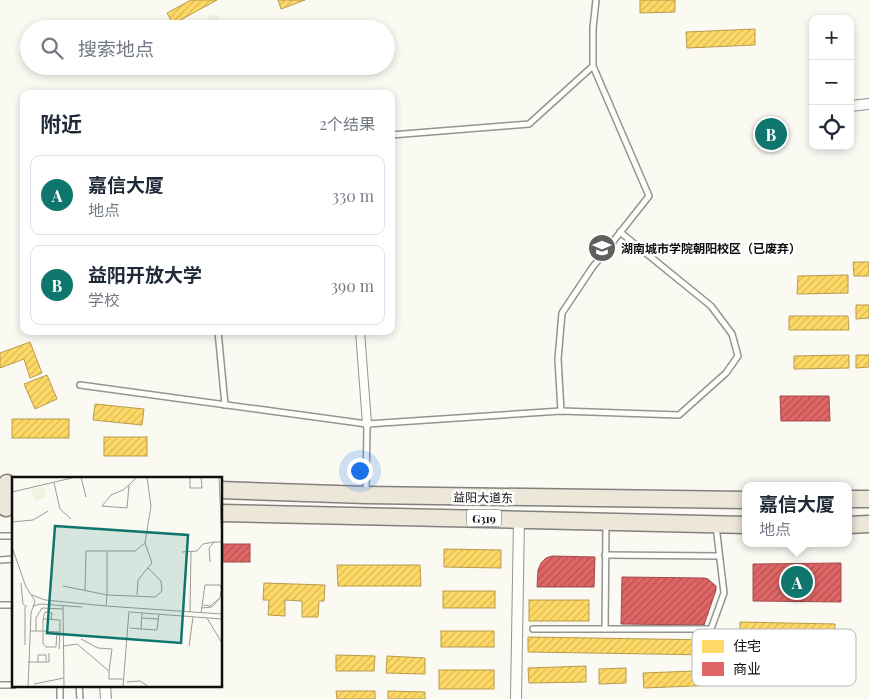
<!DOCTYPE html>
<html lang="zh">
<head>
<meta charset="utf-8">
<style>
	body { margin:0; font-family:"Playfair Display","Noto Sans SC",serif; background:#f2f2f3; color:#1f2937 }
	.controls { position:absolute; right:15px; top:15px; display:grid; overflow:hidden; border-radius:10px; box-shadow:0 2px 8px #0003 }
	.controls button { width:45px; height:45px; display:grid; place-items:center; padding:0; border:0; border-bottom:1px solid #e0e1e3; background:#fff; color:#1f2937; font:25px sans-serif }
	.you { position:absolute; left:359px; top:470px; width:18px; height:18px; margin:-12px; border:4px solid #fff; border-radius:50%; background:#1a73e8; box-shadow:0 0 0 8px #1a73e833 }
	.badge { display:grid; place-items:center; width:32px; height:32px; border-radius:50%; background:#0f766e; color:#fff; font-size:16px; font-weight:700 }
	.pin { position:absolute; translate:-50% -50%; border:2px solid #fff; box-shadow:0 1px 5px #0006 }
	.popup { position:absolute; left:742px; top:482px; width:110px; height:65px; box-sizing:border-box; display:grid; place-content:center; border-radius:10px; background:#fff; filter:drop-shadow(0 1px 4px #0005); font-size:16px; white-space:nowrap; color:#747a83 }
	.popup b { font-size:19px; color:#1f2937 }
	.popup::after { content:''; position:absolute; left:50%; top:100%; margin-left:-10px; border:10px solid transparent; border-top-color:#fff }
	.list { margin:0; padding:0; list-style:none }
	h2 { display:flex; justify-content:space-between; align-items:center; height:65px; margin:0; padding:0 20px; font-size:21px }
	h2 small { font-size:16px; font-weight:400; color:#747a83 }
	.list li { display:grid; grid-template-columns:32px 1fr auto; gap:15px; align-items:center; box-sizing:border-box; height:80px; margin:0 10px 10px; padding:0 10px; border:1px solid #e0e1e3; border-radius:10px }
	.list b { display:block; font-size:19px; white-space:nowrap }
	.list p { margin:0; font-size:16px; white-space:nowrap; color:#747a83 }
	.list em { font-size:16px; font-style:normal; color:#747a83 }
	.icon { flex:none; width:28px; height:28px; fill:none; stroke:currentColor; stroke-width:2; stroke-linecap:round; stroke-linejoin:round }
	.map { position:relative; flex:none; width:869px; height:699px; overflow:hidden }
	.search { position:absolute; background:#fff; box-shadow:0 2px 8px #0003; left:20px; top:20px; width:375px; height:55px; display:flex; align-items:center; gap:12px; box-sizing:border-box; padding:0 18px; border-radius:28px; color:#747a83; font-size:19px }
	.panel { position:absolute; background:#fff; box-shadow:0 2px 8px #0003; left:20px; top:90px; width:375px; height:245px; border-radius:10px }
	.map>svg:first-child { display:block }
</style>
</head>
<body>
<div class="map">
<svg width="869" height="699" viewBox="0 0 869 699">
	<defs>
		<pattern id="homes-hatch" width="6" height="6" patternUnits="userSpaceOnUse" patternTransform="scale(1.25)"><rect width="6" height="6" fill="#ffd966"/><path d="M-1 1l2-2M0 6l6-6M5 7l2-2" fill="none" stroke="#d9b957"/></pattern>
		<pattern id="shops-hatch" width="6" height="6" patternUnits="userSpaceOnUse" patternTransform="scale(1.25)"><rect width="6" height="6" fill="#e06666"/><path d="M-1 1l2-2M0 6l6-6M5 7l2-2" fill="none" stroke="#b45252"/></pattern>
	</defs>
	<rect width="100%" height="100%" fill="#faf9f2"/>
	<polygon fill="#eef4dd" points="216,14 224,29 188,29"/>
	<g fill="url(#homes-hatch)" stroke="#b79c4c">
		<polygon points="191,0 217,0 173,24 167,13"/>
		<polygon points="278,0 305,0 281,9"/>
		<polygon points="640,0 675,0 675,12 640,13"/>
		<polygon points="267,22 270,29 251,29"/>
		<polygon points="755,29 755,45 687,48 686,32"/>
		<polygon points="853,262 869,262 869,276 854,276"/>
		<polygon points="848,275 848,293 797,294 798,276"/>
		<polygon points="856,305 869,305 869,318 856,319"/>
		<polygon points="789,316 848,316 849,330 789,330"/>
		<polygon points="30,342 42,373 30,378 24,359 0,368 0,353"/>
		<polygon points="849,355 849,368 794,369 794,356"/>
		<polygon points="856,355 869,355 869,367 856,368"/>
		<polygon points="47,375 57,399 35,409 24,384"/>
		<polygon points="95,404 144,409 142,425 93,420"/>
		<rect x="12" y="419" width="57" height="19"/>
		<rect x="104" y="437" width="43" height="19"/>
		<polygon points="444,549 501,550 501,568 444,567"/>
		<polygon points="337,565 420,565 421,586 338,586"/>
		<polygon points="264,583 325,585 324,601 319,601 318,617 302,617 302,601 285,600 285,616 268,615 269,600 263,600"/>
		<rect x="443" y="591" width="52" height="17"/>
		<rect x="529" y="600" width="60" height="21"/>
		<polygon points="740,622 835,624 835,642 740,640"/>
		<rect x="441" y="631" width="53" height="16"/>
		<polygon points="528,637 712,640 712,655 528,652"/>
		<polygon points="336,655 375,656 374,671 336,671"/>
		<polygon points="387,656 425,658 425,674 386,673"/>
		<polygon points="586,666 586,682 529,683 528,668"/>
		<rect x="761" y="666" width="22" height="17"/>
		<rect x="788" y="666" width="22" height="17"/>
		<rect x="814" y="666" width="22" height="17"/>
		<polygon points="626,668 626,683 599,684 599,669"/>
		<rect x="439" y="670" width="55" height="19"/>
		<polygon points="719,670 719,685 644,688 643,673"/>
		<polygon points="336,691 375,691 375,699 337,699"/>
		<polygon points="388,691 425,692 425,699 388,699"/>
	</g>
	<g fill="url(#shops-hatch)" stroke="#a14c4c">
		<polygon points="780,396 829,396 830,421 781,421"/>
		<rect x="221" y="544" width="29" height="18"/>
		<polygon points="552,556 595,557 594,587 537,587 538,570 541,563 546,558"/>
		<polygon points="841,563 841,602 753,601 753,564"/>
		<polygon points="622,577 704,578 708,579 716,586 716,590 704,625 621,624"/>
	</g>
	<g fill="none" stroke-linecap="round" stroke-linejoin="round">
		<defs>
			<g id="service">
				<polyline points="593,66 593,28 596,0"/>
				<polyline points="391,135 529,124 593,66 649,196 592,268 562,313 558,359 561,411"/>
				<polyline points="218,331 225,405"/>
				<polyline points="80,385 367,424"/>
				<polyline points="366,493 367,424 561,411 679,415 726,373 738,356 732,334 711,306 620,232"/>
				<polyline points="0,536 14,536"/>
				<polyline points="605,555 719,556"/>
				<polyline points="0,560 14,559"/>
				<polyline points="0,605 14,605"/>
				<polyline points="533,629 605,629 606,525"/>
				<polyline points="605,629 711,629 724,593 716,526"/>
				<polyline points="0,685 14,685"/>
				<polyline points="60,685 60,699"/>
				<polyline points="79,685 80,699"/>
			</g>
			<polyline id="pedestrian" points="360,331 367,424"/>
			<g id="minor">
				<polyline points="850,106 869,104"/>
				<polyline points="105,685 106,699"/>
				<polyline points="516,699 519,519"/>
			</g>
			<g id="primary">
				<polyline points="221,490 366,495 746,500"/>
				<polyline points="848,499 869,499"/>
				<polyline points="6,508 7,483"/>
				<polyline points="221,513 746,525"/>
				<polyline points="848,525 869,524"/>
			</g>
		</defs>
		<use href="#service" stroke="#949491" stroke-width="8"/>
		<use href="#pedestrian" stroke="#949491" stroke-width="10"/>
		<use href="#minor" stroke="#949491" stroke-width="12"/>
		<use href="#primary" stroke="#82817e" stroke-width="19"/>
		<use href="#service" stroke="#fefefd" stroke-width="5"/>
		<use href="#pedestrian" stroke="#fefefd" stroke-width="8"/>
		<use href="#minor" stroke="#fefefd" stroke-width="10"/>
		<use href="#primary" stroke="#ece7d9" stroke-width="16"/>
	</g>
	<defs>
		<symbol id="school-disc" viewBox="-11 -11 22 22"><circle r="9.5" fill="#61605e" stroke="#fff"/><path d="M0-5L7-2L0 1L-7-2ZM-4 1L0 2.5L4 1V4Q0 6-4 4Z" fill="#fff"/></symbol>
	</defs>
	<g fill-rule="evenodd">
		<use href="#school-disc" x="586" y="232" width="32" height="32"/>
	</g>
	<g text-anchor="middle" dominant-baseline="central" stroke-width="5" stroke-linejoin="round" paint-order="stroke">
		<rect fill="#fff" stroke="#565656" stroke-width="1" x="466.5" y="509.5" width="35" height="17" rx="4"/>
		<g font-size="11" font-weight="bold" fill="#0e0e0e">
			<text x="484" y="518">G319</text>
		</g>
		<g font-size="12" font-weight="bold" fill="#0e0e0e" stroke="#fff" text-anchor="start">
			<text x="621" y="248">湖南城市学院朝阳校区（已废弃）</text>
		</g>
		<g font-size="12" fill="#0e0e0e" stroke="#fff">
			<text transform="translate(483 497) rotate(1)">益阳大道东</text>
		</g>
	</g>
	<g transform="translate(12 477)">
		<rect width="210" height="210" fill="#faf9f2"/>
		<path d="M31,9L34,20L23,24L19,12Z" fill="#eef4dd"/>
		<path fill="none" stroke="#9c9b97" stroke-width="1" d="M69,0L74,20M183,0L178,1V11H190L189,0M207,0L210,66M42,6L48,32L59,42M117,8L115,31L90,29L99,18L111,13L117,8L124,1V0M0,15L64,0M0,45L21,43L36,34M133,66L139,29L135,0M0,70L14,110L23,124L19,136L16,210M170,75L185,74L191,67L202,65M198,85L197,71L202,65H210M9,106L11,127L15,130M51,109L95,118V74M73,114L74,74H123L133,66L140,86L126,103L125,118M20,118L33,123L94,129L210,137M51,128L52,210M191,128L198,129L208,121L209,114M21,129L28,127L70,130M94,129L95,118L143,120L150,114L149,104L136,91M189,131L200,130L208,121M118,135L210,142M178,135L179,74M189,136L193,108H208L210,114M130,141L147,142M195,141L210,166M31,142L33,135L40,136L39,142M118,151L129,152L130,136M129,152L145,153L147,137M18,154H31L48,155V143L31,142V166L34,170H44L45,155M24,154V141L30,131L51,132M13,168V130M52,169L65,167L97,194L100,172L86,171L69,162M177,169L181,140M47,172L48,155M16,185H37V176M26,185V178H34V184M97,194V202H111M115,205L128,204L137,210M22,207L52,201M111,210L117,134"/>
		<path fill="#0f766e" fill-opacity="0.15" stroke="#0f766e" stroke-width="2.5" d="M43,49L176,58L169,166L35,156Z"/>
		<rect width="210" height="210" fill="none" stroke="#0e0e0e" stroke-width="2.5"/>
	</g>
	<rect x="692" y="629" width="164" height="57" rx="8" fill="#fff" stroke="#b7b7b7" stroke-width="1"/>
	<rect x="702" y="640" width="22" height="13" fill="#ffd966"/>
	<rect x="702" y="662" width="22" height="14" fill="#e06666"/>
	<g font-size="14" fill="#0e0e0e">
		<text x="733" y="651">住宅</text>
		<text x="733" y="674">商业</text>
	</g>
</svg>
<div class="controls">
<button>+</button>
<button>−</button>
<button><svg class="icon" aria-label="locate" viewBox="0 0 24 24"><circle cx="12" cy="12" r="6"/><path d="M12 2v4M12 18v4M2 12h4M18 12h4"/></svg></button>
</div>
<div class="you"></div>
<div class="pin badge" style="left:797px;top:582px">A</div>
<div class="popup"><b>嘉信大厦</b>地点</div>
<div class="pin badge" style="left:771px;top:134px">B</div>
<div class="search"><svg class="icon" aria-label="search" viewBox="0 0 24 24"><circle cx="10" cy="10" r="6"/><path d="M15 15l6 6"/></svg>搜索地点</div>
<section class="panel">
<h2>附近<small>2个结果</small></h2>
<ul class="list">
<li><span class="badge">A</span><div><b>嘉信大厦</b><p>地点</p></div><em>330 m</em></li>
<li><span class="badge">B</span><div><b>益阳开放大学</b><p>学校</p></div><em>390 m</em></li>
</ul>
</section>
</div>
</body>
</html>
